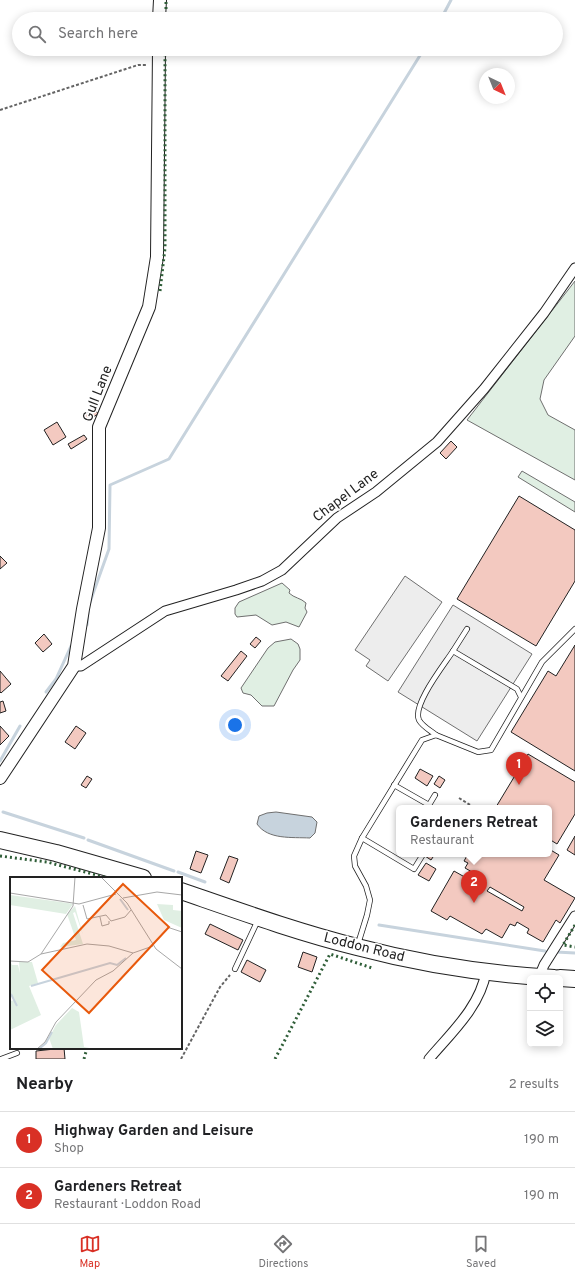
<!DOCTYPE html>
<html lang="en">
<head>
<meta charset="utf-8">
<style>
	body { margin:0; font-family:Overpass,sans-serif; background:#f2f2f2; color:#202124 }
	.controls { position:absolute; right:12px; bottom:12px; display:grid; overflow:hidden; border-radius:6px; box-shadow:0 2px 10px #0003 }
	.controls button { width:36px; height:36px; display:grid; place-items:center; padding:0; border:0; border-bottom:1px solid #e0e0e0; background:#fff; color:#202124; font:20px sans-serif }
	.compass { position:absolute; left:479px; top:68px; width:36px; height:36px; border-radius:50%; background:#fff; box-shadow:0 2px 10px #0003; rotate:137deg }
	.you { position:absolute; left:235px; top:725px; width:14px; height:14px; margin:-10px; border:3px solid #fff; border-radius:50%; background:#1a73e8; box-shadow:0 0 0 6px #1a73e833 }
	.badge { display:grid; place-items:center; width:26px; height:26px; border-radius:50%; background:#d93025; color:#fff; font-size:13px; font-weight:700 }
	.pin { position:absolute; translate:-50% -33px; filter:drop-shadow(0 1px 2px #0008) }
	.pin::after { content:''; position:absolute; top:21px; width:14px; height:12px; background:inherit; clip-path:polygon(0 0,100% 0,50% 100%) }
	.popup { position:absolute; left:396px; top:805px; width:156px; height:52px; box-sizing:border-box; display:grid; place-content:center; border-radius:6px; background:#fff; filter:drop-shadow(0 1px 3px #0005); font-size:13px; white-space:nowrap; color:#757577 }
	.popup b { font-size:15px; color:#202124 }
	.popup::after { content:''; position:absolute; left:50%; top:100%; margin-left:-8px; border:8px solid transparent; border-top-color:#fff }
	.list { margin:0; padding:0; list-style:none }
	h2 { display:flex; justify-content:space-between; align-items:center; height:52px; margin:0; padding:0 16px; font-size:17px }
	h2 small { font-size:13px; font-weight:400; color:#757577 }
	.list li { display:grid; grid-template-columns:26px 1fr auto; gap:12px; align-items:center; box-sizing:border-box; height:56px; padding:0 16px; border-top:1px solid #e0e0e0 }
	.list b { display:block; font-size:15px; white-space:nowrap }
	.list p { margin:0; font-size:13px; white-space:nowrap; color:#757577 }
	.list em { font-size:13px; font-style:normal; color:#757577 }
	.icon { flex:none; width:22px; height:22px; fill:none; stroke:currentColor; stroke-width:2; stroke-linecap:round; stroke-linejoin:round }
	.map { position:relative; flex:none; width:575px; height:1059px; overflow:hidden }
	.search { position:absolute; background:#fff; box-shadow:0 2px 10px #0003; left:12px; right:12px; top:12px; height:44px; display:flex; align-items:center; gap:10px; box-sizing:border-box; padding:0 14px; border-radius:22px; color:#757577; font-size:15px }
	.sheet { height:164px; background:#fff }
	nav { display:flex; justify-content:space-around; align-items:center; box-sizing:border-box; height:56px; border-top:1px solid #e0e0e0; background:#fff; font-size:11px; color:#757577 }
	nav a { display:grid; justify-items:center; gap:2px }
	nav .on { color:#d93025 }
	.map>svg:first-child { display:block }
</style>
</head>
<body>
<div class="map">
<svg width="575" height="1059" viewBox="0 0 575 1059">
	<rect width="100%" height="100%" fill="#fff"/>
	<g fill="#e0efe3" stroke="#6f6f6f">
		<polygon points="575,281 575,336 544,380 540,399 548,415 575,430 575,480 467,420"/>
		<polygon points="522,471 575,502 575,512 518,477"/>
		<path d="M282,583L290,590L289,593C294,598 301,598 306,603L305,608L307,612L299,627L286,622L272,625L256,615L237,617L235,614V608L239,602Z"/>
		<polygon points="291,639 298,644 300,649 300,660 293,670 274,706 262,706 251,695 243,693 241,688 268,648 275,642"/>
	</g>
	<g fill="#ededed" stroke="#6f6f6f">
		<polygon points="405,576 442,602 388,681 366,666 370,660 355,650"/>
		<polygon points="453,605 532,654 477,741 398,692"/>
	</g>
	<path fill="#c7d3dd" stroke="#6f6f6f" d="M276,812L312,817L317,822L315,833L310,838C292,837 268,840 257,824L259,816L267,813Z"/>
	<g fill="none" stroke-linecap="round" stroke-linejoin="round">
		<g stroke="#c7d3dd" stroke-width="3">
			<polyline points="441,19 451,0"/>
			<polyline points="89,605 109,549 110,485 169,459 424,49"/>
			<polyline points="87,625 88,612"/>
			<polyline points="46,692 56,679 71,646"/>
			<polyline points="0,761 20,726"/>
			<polyline points="3,812 84,838"/>
			<polyline points="88,840 174,871"/>
			<polyline points="178,872 205,882"/>
			<polyline points="379,925 545,951"/>
			<polyline points="556,952 575,953"/>
		</g>
	</g>
	<g fill="#f3c9c0" stroke="#222" fill-rule="evenodd">
		<polygon points="95,409 98,414 87,421 84,415"/>
		<polygon points="57,422 66,437 53,445 44,430"/>
		<polygon points="84,435 87,439 71,449 68,444"/>
		<polygon points="451,441 457,447 446,459 440,453"/>
		<polygon points="519,496 575,530 575,581 536,646 457,599"/>
		<polygon points="0,556 7,563 0,569"/>
		<polygon points="44,634 52,644 43,652 35,643"/>
		<polygon points="256,637 261,641 255,648 250,644"/>
		<polygon points="575,645 575,771 511,732 548,671 556,676"/>
		<polygon points="241,651 247,656 228,681 221,676"/>
		<polygon points="0,671 11,684 1,693 0,692"/>
		<polygon points="3,701 6,711 0,713 0,702"/>
		<polygon points="0,726 9,736 0,745"/>
		<polygon points="76,726 86,733 75,749 65,742"/>
		<polygon points="528,754 575,782 575,814 557,844 549,839 549,808 496,807"/>
		<polygon points="420,769 433,776 427,786 415,778"/>
		<polygon points="87,776 92,779 86,788 81,785"/>
		<polygon points="439,776 445,780 440,788 434,784"/>
		<polygon points="575,836 575,855 567,850"/>
		<path d="M549,849L559,855L544,880L575,898L560,923L556,920L543,942L527,933L529,929L517,922L515,926L510,924L502,938L486,929L482,934L450,916L447,920L431,911L454,871L477,884L481,877L465,868L468,863L464,861L468,854H549ZM490,887L524,907L522,911L487,891Z"/>
		<polygon points="196,851 208,855 201,873 190,869"/>
		<polygon points="422,854 435,854 431,860"/>
		<polygon points="229,856 238,859 229,883 220,879"/>
		<polygon points="426,863 436,869 429,881 418,875"/>
		<polygon points="210,924 243,940 238,950 205,934"/>
		<polygon points="303,952 317,957 312,972 298,967"/>
		<polygon points="247,960 266,970 260,982 241,972"/>
		<polygon points="64,1048 65,1059 36,1059 36,1051"/>
	</g>
	<g fill="none" stroke-linecap="round" stroke-linejoin="round">
		<defs>
			<g id="service">
				<polyline points="453,651 467,629"/>
				<path d="M436,735C431,731 422,726 419,720C412,705 444,665 453,651L517,689L521,697"/>
				<polyline points="394,785 429,805 435,795"/>
				<polyline points="362,838 414,869 422,856"/>
				<polyline points="358,944 367,915 370,900 366,886 355,866 354,856 362,838 422,740 436,735 478,752 491,750 542,662 575,629"/>
				<polyline points="235,969 258,920"/>
				<polyline points="1,1059 17,1053"/>
			</g>
			<g id="minor">
				<polyline points="74,666 81,666 165,611 236,590 262,581 282,570 337,518 376,492 437,442 484,389 544,313 575,268"/>
				<polyline points="539,977 544,965 575,916"/>
				<path d="M429,1059C451,1033 480,1007 486,972"/>
			</g>
			<g id="tertiary">
				<polyline points="159,19 160,0"/>
				<polyline points="0,778 74,666 83,609 99,528 99,427 149,307 157,257 159,49"/>
			</g>
			<g id="trunk">
				<polyline points="0,840 56,853 143,878"/>
				<path d="M181,891C239,911 297,932 357,947C421,964 487,974 554,978"/>
				<polyline points="560,978 575,979"/>
			</g>
		</defs>
		<use href="#service" stroke="#222" stroke-width="6"/>
		<use href="#minor" stroke="#222" stroke-width="11"/>
		<use href="#tertiary" stroke="#222" stroke-width="14"/>
		<use href="#trunk" stroke="#222" stroke-width="18"/>
		<g stroke="#646464" stroke-width="2" stroke-dasharray="3 2" stroke-linecap="butt">
			<polyline points="0,110 138,65 147,65"/>
			<polyline points="459,798 475,808"/>
			<polyline points="181,1059 220,987 230,975"/>
		</g>
		<use href="#service" stroke="#fff" stroke-width="4.5"/>
		<use href="#minor" stroke="#fff" stroke-width="9"/>
		<use href="#tertiary" stroke="#fff" stroke-width="12"/>
		<use href="#trunk" stroke="#fff" stroke-width="16"/>
		<g stroke="#2f5e38" stroke-width="3" stroke-dasharray="2 3" stroke-linecap="butt">
			<polyline points="166,19 166,0"/>
			<polyline points="160,291 165,248 165,49"/>
			<polyline points="0,856 47,862 108,878"/>
			<polyline points="575,925 563,945 575,947"/>
			<polyline points="84,1059 87,1048"/>
			<polyline points="275,1059 330,954 372,968"/>
		</g>
	</g>
	<g text-anchor="middle" dominant-baseline="central" stroke-width="3" stroke-linejoin="round" paint-order="stroke">
		<g font-size="14" fill="#222" stroke="#fff">
			<text transform="translate(98 394) rotate(-69)">Gull Lane</text>
			<text transform="translate(346 496) rotate(-37)">Chapel Lane</text>
			<text transform="translate(364 948) rotate(14)">Loddon Road</text>
		</g>
	</g>
	<g transform="translate(10 877)">
		<rect width="172" height="172" fill="#fff"/>
		<path d="M0,18L58,26L63,27L56,37L0,28ZM147,27L163,28V33L172,34V51L154,43ZM65,29L73,58L65,35L63,36L73,67L50,70L53,66L66,63L57,37ZM0,84L2,88H8L10,96L9,85H22L28,106L19,109L31,138L0,153V124L5,123L0,115ZM62,131L69,135L74,170L85,172H43L39,161L46,148Z" fill="#e0efe3"/>
		<path fill="none" stroke="#c7d3dd" stroke-width="2" d="M110,22L118,33M21,109L100,86L107,88L116,81M1,117L7,129M29,172L36,166L42,155"/>
		<path fill="none" stroke="#a7a7a7" stroke-width="1" d="M91,0L117,26L146,72L172,92M0,16L69,27L106,17M113,21L147,15L172,18M73,28L77,42L96,38L101,44L115,40L121,33M90,40L92,49L99,47V44M157,50L172,55M31,77L77,67L99,69L123,76M0,84L18,85L31,77L63,29L65,0M27,172L35,165L46,145L86,103L103,94L123,76L143,69"/>
		<path fill="#e8590c" fill-opacity="0.15" stroke="#e8590c" stroke-width="2" d="M113,7L159,50L79,136L32,93Z"/>
		<rect width="172" height="172" fill="none" stroke="#222" stroke-width="2"/>
	</g>
</svg>
<div class="controls">
<button><svg class="icon" aria-label="locate" viewBox="0 0 24 24"><circle cx="12" cy="12" r="6"/><path d="M12 2v4M12 18v4M2 12h4M18 12h4"/></svg></button>
<button><svg class="icon" aria-label="layers" viewBox="0 0 24 24"><path d="M12 4l9 5-9 5-9-5zM3 14l9 5 9-5"/></svg></button>
</div>
<svg class="compass" viewBox="-18 -18 36 36"><path d="M0-13l5 13h-10z" fill="#e53935"/><path d="M0 13l5-13h-10z" fill="#757577"/></svg>
<div class="you"></div>
<div class="pin badge" style="left:519px;top:785px">1</div>
<div class="pin badge" style="left:474px;top:903px">2</div>
<div class="popup"><b>Gardeners Retreat</b>Restaurant</div>
<div class="search"><svg class="icon" aria-label="search" viewBox="0 0 24 24"><circle cx="10" cy="10" r="6"/><path d="M15 15l6 6"/></svg>Search here</div>
</div>
<section class="sheet">
<h2>Nearby<small>2 results</small></h2>
<ul class="list">
<li><span class="badge">1</span><div><b>Highway Garden and Leisure</b><p>Shop</p></div><em>190 m</em></li>
<li><span class="badge">2</span><div><b>Gardeners Retreat</b><p>Restaurant · Loddon Road</p></div><em>190 m</em></li>
</ul>
</section>
<nav>
<a class="on"><svg class="icon" aria-label="map" viewBox="0 0 24 24"><path d="M3 6l6-2 6 2 6-2v14l-6 2-6-2-6 2zM9 4v14M15 6v14"/></svg>Map</a>
<a><svg class="icon" aria-label="directions" viewBox="0 0 24 24"><path d="M12 3l9 9-9 9-9-9zM9 14v-3h6M13 9l2 2-2 2"/></svg>Directions</a>
<a><svg class="icon" aria-label="saved" viewBox="0 0 24 24"><path d="M7 4h10v16l-5-4-5 4z"/></svg>Saved</a>
</nav>
</body>
</html>
